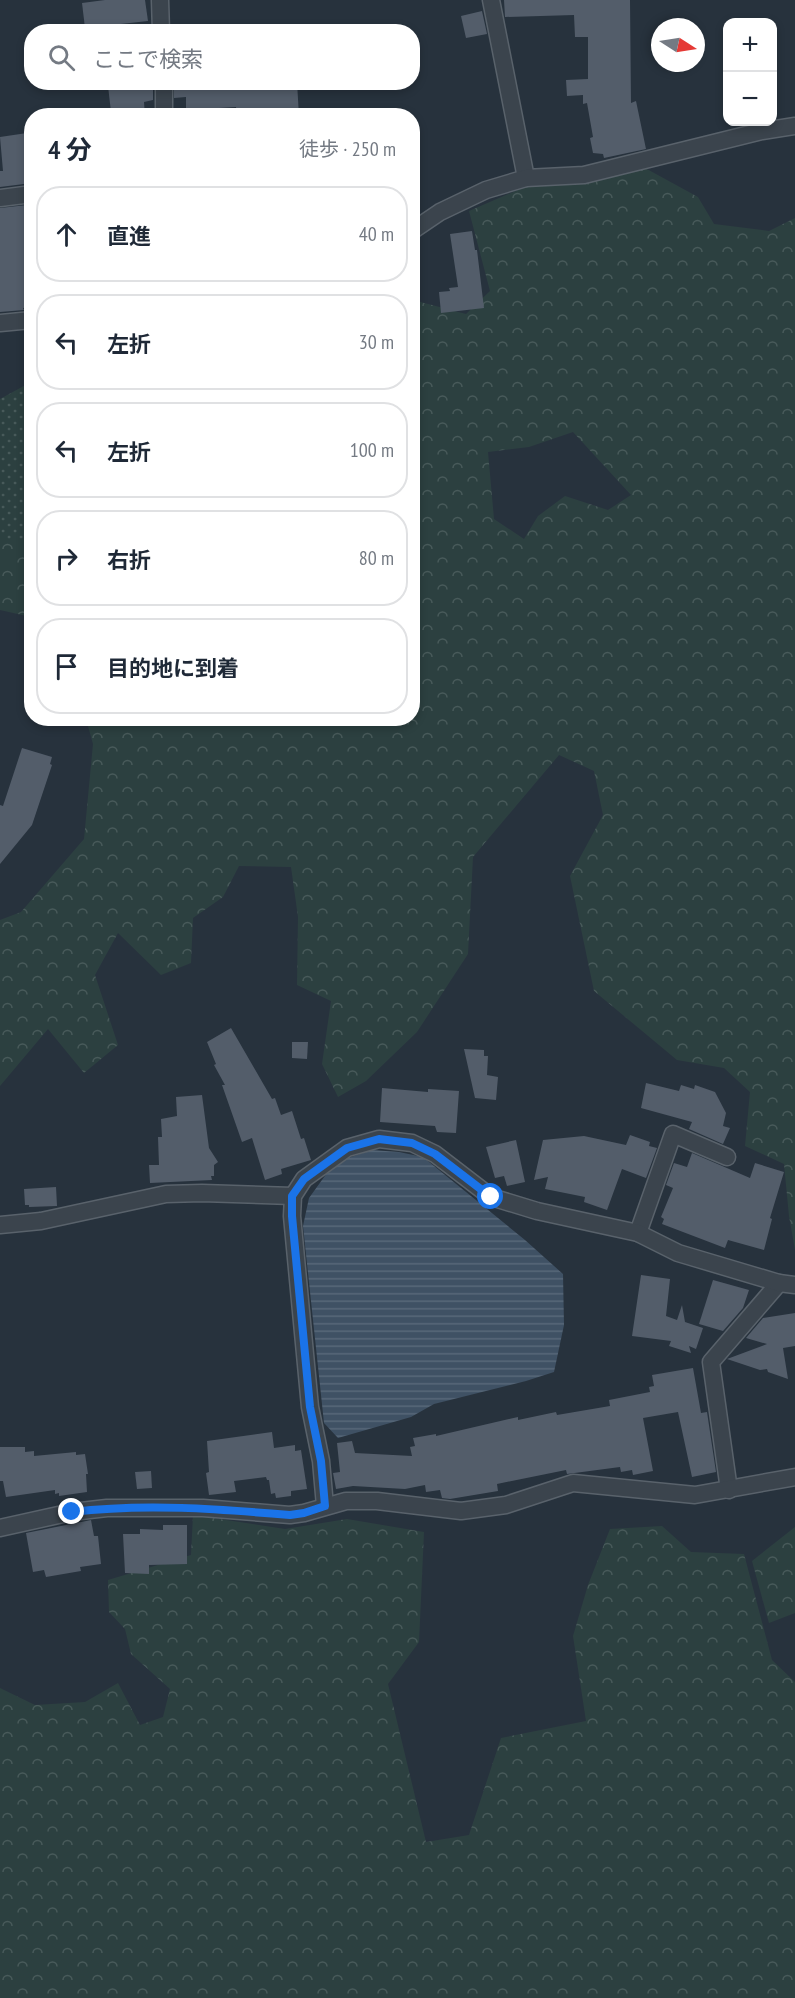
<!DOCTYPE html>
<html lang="ja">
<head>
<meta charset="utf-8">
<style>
	body { margin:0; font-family:"PT Sans Narrow","Noto Sans JP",sans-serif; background:#f6f6f7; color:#1f2937 }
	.controls { position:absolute; right:18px; top:18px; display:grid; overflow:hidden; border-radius:12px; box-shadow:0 3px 9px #0003 }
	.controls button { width:54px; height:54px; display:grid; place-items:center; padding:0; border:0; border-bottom:2px solid #e0e1e3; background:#fff; color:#1f2937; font:30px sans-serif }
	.compass { position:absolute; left:651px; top:18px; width:54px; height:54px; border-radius:50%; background:#fff; box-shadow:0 3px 9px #0003; rotate:102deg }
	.stop { position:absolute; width:18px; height:18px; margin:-14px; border:4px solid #1a73e8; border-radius:50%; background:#fff }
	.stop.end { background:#1a73e8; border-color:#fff; box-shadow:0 2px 6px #0008 }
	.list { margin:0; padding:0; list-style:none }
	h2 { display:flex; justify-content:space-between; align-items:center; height:78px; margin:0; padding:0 24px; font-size:26px }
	h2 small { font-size:20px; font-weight:400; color:#747a83 }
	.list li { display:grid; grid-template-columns:39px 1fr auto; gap:18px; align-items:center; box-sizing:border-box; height:96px; margin:0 12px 12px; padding:0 12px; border:2px solid #e0e1e3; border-radius:24px }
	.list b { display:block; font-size:22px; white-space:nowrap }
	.list em { font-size:20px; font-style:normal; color:#747a83 }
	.icon { flex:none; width:33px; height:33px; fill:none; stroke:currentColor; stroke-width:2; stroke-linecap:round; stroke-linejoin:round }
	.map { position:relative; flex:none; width:795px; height:1998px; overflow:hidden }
	.search { position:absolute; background:#fff; box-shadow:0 3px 9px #0003; left:24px; top:24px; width:396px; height:66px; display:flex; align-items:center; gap:15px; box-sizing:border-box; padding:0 21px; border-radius:24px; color:#747a83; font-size:22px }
	.panel { position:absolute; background:#fff; box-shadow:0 3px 9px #0003; left:24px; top:108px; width:396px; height:618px; border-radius:24px }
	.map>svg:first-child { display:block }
</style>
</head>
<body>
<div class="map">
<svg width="795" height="1998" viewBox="0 0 795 1998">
	<defs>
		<pattern id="grass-dots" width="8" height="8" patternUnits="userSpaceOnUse" patternTransform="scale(1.5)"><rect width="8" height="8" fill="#2c4040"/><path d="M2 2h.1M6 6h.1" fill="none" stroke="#485a5a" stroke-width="1.8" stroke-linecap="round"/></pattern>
		<pattern id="forest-crowns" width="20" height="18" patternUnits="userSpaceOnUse" patternTransform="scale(1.5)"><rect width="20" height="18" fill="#2c4040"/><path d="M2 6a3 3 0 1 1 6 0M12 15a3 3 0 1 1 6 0" fill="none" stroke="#485a5a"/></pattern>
		<pattern id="water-rules" width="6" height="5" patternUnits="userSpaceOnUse" patternTransform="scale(1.5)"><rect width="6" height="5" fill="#3f5164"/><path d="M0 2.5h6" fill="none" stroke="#586879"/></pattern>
	</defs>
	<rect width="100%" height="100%" fill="#27323d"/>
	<polygon fill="url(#grass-dots)" points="31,382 31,539 0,539 0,399"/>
	<g fill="url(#forest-crowns)" fill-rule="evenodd">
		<path d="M645,168L698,197L714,224L769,231L795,218V1250L789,1216L784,1164L745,1146L750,1092L724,1068L677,1060L594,991L570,876L603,815L594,771L559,755L473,857L468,954L417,1032L366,1081L338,1097L322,1064L331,1001L297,985L298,917L291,867L239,866L223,897L193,918L191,963L161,975L118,933L95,975L118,1045L84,1073L48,1029L0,1086V920L21,912L84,839L93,744L86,719L412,718L413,300L466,314L490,291L469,211L534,183ZM573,432L631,495L608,510L565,496L538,516L524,539L494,519L488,452L529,447Z"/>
		<polygon points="0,539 31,539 31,617 0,610"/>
		<polygon points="193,1515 285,1529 347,1519 424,1532 419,1642 388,1684 426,1842 469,1835 501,1738 586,1721 573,1636 588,1585 610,1529 662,1526 691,1552 744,1554 772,1660 795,1682 795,1998 0,1998 0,1688 35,1705 85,1702 118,1683 140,1725 163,1717 170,1689 131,1654 125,1629 109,1612 108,1580 191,1555"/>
		<polygon points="795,1527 795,1613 769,1623 752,1561"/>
	</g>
	<polygon fill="url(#water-rules)" points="372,1150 399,1152 423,1157 525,1240 563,1274 564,1325 554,1372 526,1381 434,1404 411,1417 338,1438 324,1423 303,1226 309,1198 327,1173 345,1159"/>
	<g fill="#535d6a">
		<polygon points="105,0 145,0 148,21 85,28 82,3"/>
		<polygon points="504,0 630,0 631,103 636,101 646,149 604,158 603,154 593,153 590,138 593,137 587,103 583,104 583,95 567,96 566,80 588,79 588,37 575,37 574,15 505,17"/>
		<polygon points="482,11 487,34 466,38 461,16"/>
		<polygon points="140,82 153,82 153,100 144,102 145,116 114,116 114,112 111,112 108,86"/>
		<polygon points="174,82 242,82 242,85 297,82 299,116 237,116 236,107 186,110 186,97 174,98"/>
		<polygon points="27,133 32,170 25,171 24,184 0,187 0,171 3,171 0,137"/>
		<polygon points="27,205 28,212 32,211 32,265 27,266 32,302 28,302 29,307 23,308 24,310 0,312 0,208"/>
		<polygon points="472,231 475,250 477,250 484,308 441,313 439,292 450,291 449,288 458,287 450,234"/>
		<polygon points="22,748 52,757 50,764 52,765 32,825 0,864 0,805 3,806"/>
		<polygon points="231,1028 272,1099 275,1098 281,1115 292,1111 301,1139 304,1138 311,1160 281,1169 282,1174 265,1180 252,1138 242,1142 222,1085 225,1085 214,1065 216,1064 207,1042"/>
		<polygon points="292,1042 308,1042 307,1059 292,1058"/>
		<polygon points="464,1049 484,1050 484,1056 488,1056 487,1075 498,1077 496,1100 475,1098"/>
		<polygon points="646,1083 679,1091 681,1085 694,1089 695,1085 715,1092 726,1113 723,1126 730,1128 723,1144 689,1129 692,1122 641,1108"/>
		<polygon points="382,1088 428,1092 428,1089 459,1091 456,1133 437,1132 435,1126 380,1122"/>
		<polygon points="202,1095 209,1148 218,1162 214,1165 214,1176 211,1176 212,1180 150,1183 149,1165 159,1165 158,1137 162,1137 161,1119 177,1116 176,1097"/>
		<polygon points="630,1135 650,1142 649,1146 657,1148 646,1178 622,1169 607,1210 584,1202 585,1197 545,1189 548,1177 534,1180 543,1140 584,1136 626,1145"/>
		<polygon points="516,1140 525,1182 507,1186 504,1176 495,1178 486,1147"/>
		<polygon points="692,1153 750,1178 755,1163 784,1172 770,1218 772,1219 764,1250 728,1240 725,1248 662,1224 664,1219 661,1217 673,1188 666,1185 674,1163 687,1167"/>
		<polygon points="56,1187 57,1206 29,1207 29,1205 25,1205 24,1189"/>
		<polygon points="641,1275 670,1279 666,1316 677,1320 682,1305 685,1322 703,1328 696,1349 689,1346 691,1353 669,1346 671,1341 632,1336"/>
		<polygon points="713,1280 749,1290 743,1308 723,1331 699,1324"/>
		<polygon points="795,1313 795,1346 783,1348 788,1379 768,1372 767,1369 760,1370 727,1359 767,1344 746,1338 763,1318"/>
		<polygon points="693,1368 701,1413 707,1412 716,1472 692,1477 678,1412 643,1418 653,1471 633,1475 632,1470 621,1472 620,1467 567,1474 566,1470 497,1484 498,1491 450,1499 442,1498 440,1490 426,1492 425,1485 405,1489 353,1486 336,1489 333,1473 340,1472 337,1443 352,1441 355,1453 412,1456 410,1447 415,1446 413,1438 436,1434 436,1436 518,1417 518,1420 556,1412 557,1415 610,1406 609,1400 650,1392 649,1387 654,1386 652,1375"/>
		<polygon points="272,1432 274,1448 295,1445 295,1451 301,1450 307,1489 291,1491 291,1496 276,1498 275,1493 271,1494 269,1480 267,1480 266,1477 234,1481 236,1492 209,1495 206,1473 209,1472 207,1441"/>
		<polygon points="0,1447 25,1447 25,1452 34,1451 34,1456 76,1452 76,1455 85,1454 88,1474 86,1474 87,1492 59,1496 59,1493 55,1494 55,1490 6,1497 3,1481 0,1481"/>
		<polygon points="151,1471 152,1488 137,1489 135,1472"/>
		<polygon points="91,1520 94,1536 98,1536 101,1564 80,1567 81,1571 46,1577 44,1570 33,1572 26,1533"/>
		<polygon points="163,1525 187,1525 187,1564 149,1565 149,1574 125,1573 123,1534 140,1534 140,1529 163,1530"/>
	</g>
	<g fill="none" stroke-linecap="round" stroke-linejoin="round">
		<defs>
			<g id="street">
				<polyline points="160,0 161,32"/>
				<polyline points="491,0 526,178"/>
				<polyline points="164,116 164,82"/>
				<polyline points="0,198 32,194"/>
				<polyline points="412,231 440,212 486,190 526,178 584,175 762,131 795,126"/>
				<polyline points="0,323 32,320"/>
				<polyline points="0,1225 41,1221 166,1194 202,1193 293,1196"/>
				<polyline points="638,1233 673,1134 727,1157"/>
				<polyline points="729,1490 711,1362 779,1283"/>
				<polyline points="325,1506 321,1461 310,1407 292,1216 293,1196 304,1179 347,1148 379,1139 412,1143 435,1154 491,1197 537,1211 638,1233 678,1253 779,1283 795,1285"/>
				<polyline points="0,1528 72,1512 107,1508 203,1508 290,1515 304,1513 346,1501 377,1501 461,1511 506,1505 573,1483 695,1495 795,1477"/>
			</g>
		</defs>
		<use href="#street" stroke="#59626b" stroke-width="19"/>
		<use href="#street" stroke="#3b444d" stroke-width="16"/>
	</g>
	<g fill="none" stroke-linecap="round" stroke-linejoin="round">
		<path stroke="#1a73e8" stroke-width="8" d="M72,1512C145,1503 218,1509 290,1515L304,1513L325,1506L321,1461L310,1407L292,1216V1196L304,1179L347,1148L379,1139L412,1143L435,1154L491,1197"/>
	</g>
</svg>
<div class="controls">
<button>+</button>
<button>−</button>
</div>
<svg class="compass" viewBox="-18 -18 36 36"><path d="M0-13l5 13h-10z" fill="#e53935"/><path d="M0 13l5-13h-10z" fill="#747a83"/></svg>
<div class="stop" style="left:491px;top:1197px"></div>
<div class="stop end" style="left:72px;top:1512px"></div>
<div class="search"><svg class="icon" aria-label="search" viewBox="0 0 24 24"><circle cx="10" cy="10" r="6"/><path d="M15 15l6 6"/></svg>ここで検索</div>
<section class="panel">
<h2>4 分<small>徒歩 · 250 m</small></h2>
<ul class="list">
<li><svg class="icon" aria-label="ahead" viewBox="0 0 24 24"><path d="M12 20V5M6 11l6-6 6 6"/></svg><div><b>直進</b></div><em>40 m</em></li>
<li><svg class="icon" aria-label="left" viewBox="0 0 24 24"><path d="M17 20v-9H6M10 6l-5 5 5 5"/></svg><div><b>左折</b></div><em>30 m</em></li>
<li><svg class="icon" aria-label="left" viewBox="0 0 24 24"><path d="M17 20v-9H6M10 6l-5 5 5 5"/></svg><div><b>左折</b></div><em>100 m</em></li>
<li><svg class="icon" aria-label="right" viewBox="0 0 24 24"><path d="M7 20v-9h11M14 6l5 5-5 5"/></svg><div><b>右折</b></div><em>80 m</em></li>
<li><svg class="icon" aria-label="arrive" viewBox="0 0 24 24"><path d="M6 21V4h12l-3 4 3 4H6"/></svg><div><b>目的地に到着</b></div></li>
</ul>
</section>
</div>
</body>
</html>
